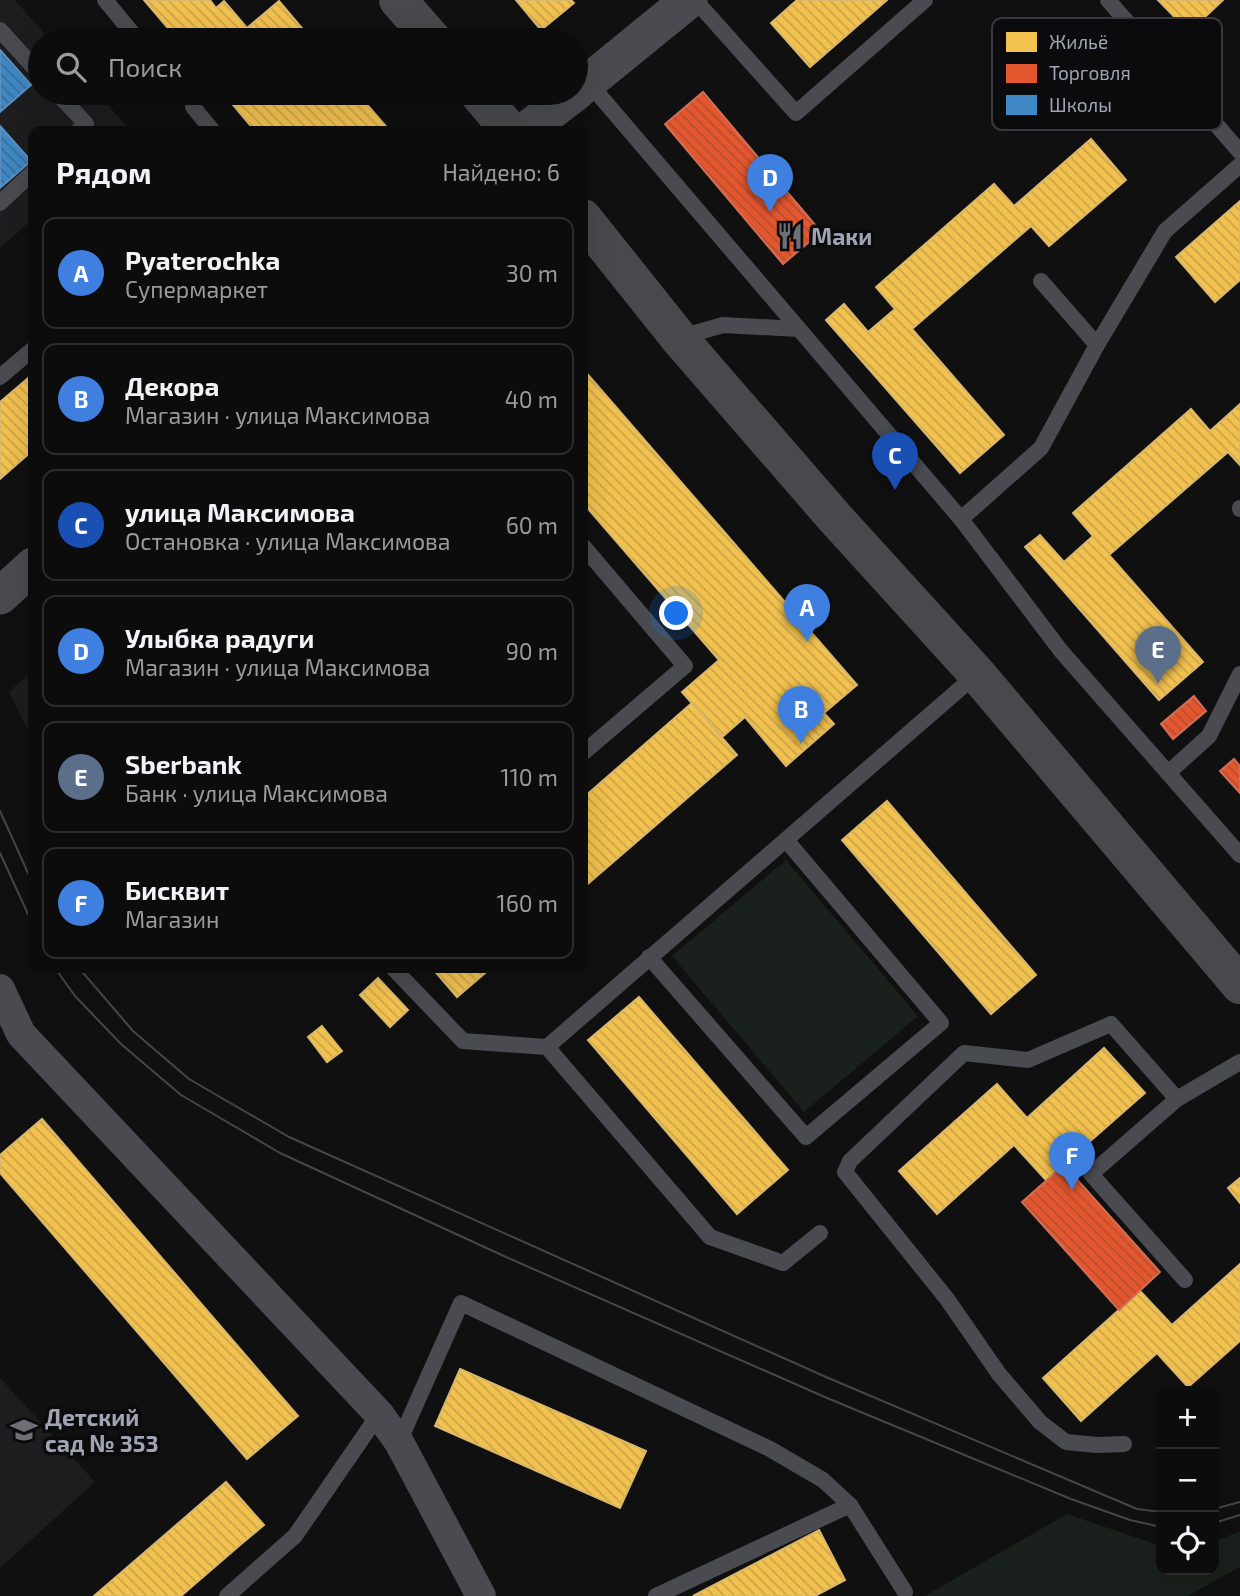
<!DOCTYPE html>
<html lang="ru">
<head>
<meta charset="utf-8">
<style>
	body { margin:0; font-family:"Exo 2",sans-serif; background:#151515; color:#f1f3f6 }
	.controls { position:absolute; right:21px; bottom:21px; display:grid; overflow:hidden; border-radius:14px; box-shadow:0 7px 28px #0002 }
	.controls button { width:63px; height:63px; display:grid; place-items:center; padding:0; border:0; border-bottom:2px solid #2c2c2d; background:#0c0c0c; color:#f1f3f6; font:35px sans-serif }
	.you { position:absolute; left:677px; top:614px; width:24px; height:24px; margin:-18px; border:5px solid #fff; border-radius:50%; background:#1a73e8; box-shadow:0 0 0 10px #1a73e833 }
	.badge { display:grid; place-items:center; width:46px; height:46px; border-radius:50%; background:#6e7079; color:#fff; font-size:23px; font-weight:700 }
	.pin { position:absolute; translate:-50% -58px; filter:drop-shadow(0 2px 4px #0008) }
	.pin::after { content:''; position:absolute; top:37px; width:24px; height:21px; background:inherit; clip-path:polygon(0 0,100% 0,50% 100%) }
	.list { margin:0; padding:0; list-style:none }
	h2 { display:flex; justify-content:space-between; align-items:center; height:91px; margin:0; padding:0 28px; font-size:30px }
	h2 small { font-size:23px; font-weight:400; color:#9a9b9d }
	.list li { display:grid; grid-template-columns:46px 1fr auto; gap:21px; align-items:center; box-sizing:border-box; height:112px; margin:0 14px 14px; padding:0 14px; border:2px solid #2c2c2d; border-radius:14px }
	.list b { display:block; font-size:26px; white-space:nowrap }
	.list p { margin:0; font-size:23px; white-space:nowrap; color:#9a9b9d }
	.list em { font-size:23px; font-style:normal; color:#9a9b9d }
	.icon { flex:none; width:38px; height:38px; fill:none; stroke:currentColor; stroke-width:2; stroke-linecap:round; stroke-linejoin:round }
	.map { position:relative; flex:none; width:1240px; height:1596px; overflow:hidden }
	.search { position:absolute; background:#0c0c0c; box-shadow:0 7px 28px #0002; left:28px; top:28px; width:560px; height:77px; display:flex; align-items:center; gap:18px; box-sizing:border-box; padding:0 24px; border-radius:38px; color:#9a9b9d; font-size:26px }
	.panel { position:absolute; background:#0c0c0c; box-shadow:0 7px 28px #0002; left:28px; top:126px; width:560px; height:847px; border-radius:14px }
	.map>svg:first-child { display:block }
</style>
</head>
<body>
<div class="map">
<svg width="1240" height="1596" viewBox="0 0 1240 1596">
	<defs>
		<pattern id="homes-back-hatch" width="6" height="6" patternUnits="userSpaceOnUse" patternTransform="scale(1.75)"><rect width="6" height="6" fill="#f2c14e"/><path d="M-1 5l2 2M0 0l6 6M5-1l2 2" fill="none" stroke="#cba449"/></pattern>
		<pattern id="shops-back-hatch" width="6" height="6" patternUnits="userSpaceOnUse" patternTransform="scale(1.75)"><rect width="6" height="6" fill="#e4572e"/><path d="M-1 5l2 2M0 0l6 6M5-1l2 2" fill="none" stroke="#b74e30"/></pattern>
		<pattern id="schools-back-hatch" width="6" height="6" patternUnits="userSpaceOnUse" patternTransform="scale(1.75)"><rect width="6" height="6" fill="#3f88c5"/><path d="M-1 5l2 2M0 0l6 6M5-1l2 2" fill="none" stroke="#3a6e9a"/></pattern>
	</defs>
	<rect width="100%" height="100%" fill="#101010"/>
	<g fill="#1d1d1f">
		<polygon points="0,0 15,0 50,40 40,40 40,93 97,93 131,131 33,131 33,219 0,248"/>
		<polygon points="33,670 33,741 9,692"/>
		<polygon points="0,1378 95,1482 0,1568"/>
	</g>
	<g fill="#1a201b">
		<polygon points="786,860 918,1016 804,1112 672,956"/>
		<polygon points="1067,1514 1161,1546 1161,1570 1214,1570 1214,1542 1240,1531 1240,1567 1188,1596 925,1596"/>
	</g>
	<g fill="url(#homes-back-hatch)" stroke="#d9b86c" stroke-width="2">
		<polygon points="144,0 210,0 216,8 224,1 247,28 279,1 312,40 178,40"/>
		<polygon points="516,0 571,0 574,3 541,30"/>
		<polygon points="797,0 887,0 810,67 771,23"/>
		<polygon points="1158,0 1223,0 1189,32"/>
		<polygon points="223,93 357,93 390,131 255,131"/>
		<polygon points="1091,139 1126,180 1049,246 1031,226 912,329 1004,435 960,473 826,320 844,304 868,332 895,309 876,287 994,184 1014,206"/>
		<polygon points="1240,201 1240,280 1215,302 1176,257"/>
		<polygon points="583,369 857,685 824,713 834,724 786,766 745,717 722,737 682,692 719,660 583,503"/>
		<polygon points="33,374 33,450 0,479 0,402"/>
		<polygon points="1240,404 1240,465 1228,452 1109,555 1203,662 1159,700 1025,547 1040,535 1064,562 1093,536 1073,513 1191,409 1210,431"/>
		<polygon points="692,703 737,755 583,888 583,798"/>
		<polygon points="887,801 1036,975 991,1014 842,840"/>
		<polygon points="432,968 491,968 457,997"/>
		<polygon points="378,978 408,1010 390,1027 360,995"/>
		<polygon points="639,997 788,1170 737,1214 588,1040"/>
		<polygon points="322,1026 342,1051 327,1062 308,1037"/>
		<polygon points="1104,1048 1145,1093 1046,1180 1014,1145 937,1214 899,1171 997,1084 1027,1118"/>
		<polygon points="42,1119 298,1416 247,1459 0,1173 0,1155"/>
		<polygon points="1240,1178 1240,1203 1228,1188"/>
		<polygon points="1240,1264 1240,1341 1188,1387 1157,1353 1081,1421 1043,1378 1140,1291 1172,1325"/>
		<polygon points="460,1369 646,1451 620,1508 435,1426"/>
		<polygon points="226,1482 264,1525 240,1545 181,1596 94,1596"/>
		<polygon points="819,1530 845,1580 815,1596 693,1596"/>
	</g>
	<g fill="url(#shops-back-hatch)" stroke="#d06e56" stroke-width="2">
		<polygon points="703,92 821,232 783,264 665,124"/>
		<polygon points="1194,696 1206,711 1173,739 1161,724"/>
		<polygon points="1234,759 1240,766 1240,793 1220,771"/>
		<polygon points="1064,1165 1160,1272 1119,1310 1022,1202"/>
	</g>
	<g fill="url(#schools-back-hatch)" stroke="#5c90bf" stroke-width="2">
		<polygon points="0,50 31,85 0,112"/>
		<polygon points="0,126 31,161 0,188"/>
	</g>
	<g fill="none" stroke-linecap="round" stroke-linejoin="round">
		<g stroke="#4a4b50" stroke-width="16">
			<polyline points="105,0 138,40"/>
			<polyline points="695,0 796,113 925,0"/>
			<polyline points="1108,0 1240,152"/>
			<polyline points="0,30 40,74"/>
			<polyline points="589,83 961,519 1061,651 1240,855"/>
			<polyline points="57,93 86,124 78,131"/>
			<polyline points="193,107 213,131"/>
			<polyline points="0,203 33,172"/>
			<polyline points="1041,281 1097,345"/>
			<polyline points="681,337 723,325 799,329"/>
			<polyline points="0,377 33,349"/>
			<polyline points="1240,508 1240,509"/>
			<polyline points="961,519 1041,448 1097,345 1165,231 1240,165"/>
			<polyline points="583,546 685,666 583,753"/>
			<polyline points="1168,773 1209,736 1240,674"/>
			<polyline points="649,957 806,1137 941,1023 786,840"/>
			<polyline points="393,968 463,1041 547,1047 977,674"/>
			<polyline points="547,1047 710,1237 783,1263 820,1233"/>
			<polyline points="1177,1099 1091,1174 1185,1280"/>
			<polyline points="399,1442 461,1303 770,1449 823,1480 850,1505 905,1592"/>
			<polyline points="1124,1444 1097,1445 1066,1442 1040,1422 999,1374 947,1299 845,1172 850,1161 964,1053 1028,1060 1111,1024 1177,1099 1240,1062"/>
			<polyline points="227,1596 295,1536 379,1414"/>
			<polyline points="656,1596 850,1505"/>
		</g>
		<polyline stroke="#4a4b50" stroke-width="30" points="0,989 21,1034 379,1414 399,1442 481,1596"/>
		<g stroke="#4a4b50" stroke-width="37">
			<polyline points="576,92 689,0"/>
			<polyline points="525,131 575,93"/>
			<polyline points="0,596 33,566"/>
		</g>
		<g stroke="#48494d" stroke-width="38">
			<polyline points="398,0 433,40"/>
			<polyline points="478,93 510,131"/>
			<polyline points="583,218 678,337 835,518 977,674 1240,985"/>
		</g>
		<g stroke="#454649" stroke-width="2">
			<polyline points="0,811 33,884"/>
			<polyline points="0,853 33,925"/>
			<polyline points="55,968 75,996 121,1044 181,1095 280,1153 506,1257 827,1398 1071,1499 1130,1520 1161,1527"/>
			<polyline points="79,968 133,1031 189,1079 289,1137 826,1377 1137,1509 1161,1512"/>
			<polyline points="1214,1509 1240,1502"/>
			<polyline points="1214,1523 1240,1515"/>
		</g>
	</g>
	<defs>
		<symbol id="restaurant-bare" viewBox="-9 -9 18 18"><path d="M-5-6h1v4h1v-4h1v4h1v-4h1v5L-1.5 .5V6h-2V.5L-5-1ZM5-6V6H3V1.5H1.5Q1.5-4 5-6Z" fill="#6e7079" stroke="#0b0a0c" stroke-width="2.5" paint-order="stroke"/></symbol>
		<symbol id="school-bare" viewBox="-9 -9 18 18"><path d="M0-5L7-2L0 1L-7-2ZM-4 1L0 2.5L4 1V4Q0 6-4 4Z" fill="#6e7079" stroke="#0b0a0c" stroke-width="2.5" paint-order="stroke"/></symbol>
	</defs>
	<g fill-rule="evenodd">
		<use href="#restaurant-bare" x="771" y="217" width="38" height="38"/>
		<use href="#school-bare" x="5" y="1411" width="38" height="38"/>
	</g>
	<g text-anchor="middle" dominant-baseline="central" stroke-width="7" stroke-linejoin="round" paint-order="stroke">
		<g font-size="23" font-weight="bold" fill="#a0a4b2" stroke="#0b0a0c" text-anchor="start">
			<text x="811" y="236">Маки</text>
			<text x="45" y="1417">Детский<tspan x="45" dy="26">сад № 353</tspan></text>
		</g>
	</g>
	<rect x="992" y="18" width="230" height="112" rx="10" fill="#0b0a0c" stroke="#38383e" stroke-width="2"/>
	<rect x="1006" y="32" width="31" height="20" fill="#f2c14e"/>
	<rect x="1006" y="64" width="31" height="19" fill="#e4572e"/>
	<rect x="1006" y="95" width="31" height="20" fill="#3f88c5"/>
	<g font-size="19" fill="#a0a4b2">
		<text x="1049" y="49">Жильё</text>
		<text x="1049" y="80">Торговля</text>
		<text x="1049" y="112">Школы</text>
	</g>
</svg>
<div class="controls">
<button>+</button>
<button>−</button>
<button><svg class="icon" aria-label="locate" viewBox="0 0 24 24"><circle cx="12" cy="12" r="6"/><path d="M12 2v4M12 18v4M2 12h4M18 12h4"/></svg></button>
</div>
<div class="you"></div>
<div class="pin badge" style="left:807px;top:642px;background:#3f7fe0">A</div>
<div class="pin badge" style="left:801px;top:744px;background:#3f7fe0">B</div>
<div class="pin badge" style="left:895px;top:490px;background:#1a4fb4">C</div>
<div class="pin badge" style="left:770px;top:212px;background:#3f7fe0">D</div>
<div class="pin badge" style="left:1158px;top:684px;background:#5c6f8a">E</div>
<div class="pin badge" style="left:1072px;top:1190px;background:#3f7fe0">F</div>
<div class="search"><svg class="icon" aria-label="search" viewBox="0 0 24 24"><circle cx="10" cy="10" r="6"/><path d="M15 15l6 6"/></svg>Поиск</div>
<section class="panel">
<h2>Рядом<small>Найдено: 6</small></h2>
<ul class="list">
<li><span class="badge" style="background:#3f7fe0">A</span><div><b>Pyaterochka</b><p>Супермаркет</p></div><em>30 m</em></li>
<li><span class="badge" style="background:#3f7fe0">B</span><div><b>Декора</b><p>Магазин · улица Максимова</p></div><em>40 m</em></li>
<li><span class="badge" style="background:#1a4fb4">C</span><div><b>улица Максимова</b><p>Остановка · улица Максимова</p></div><em>60 m</em></li>
<li><span class="badge" style="background:#3f7fe0">D</span><div><b>Улыбка радуги</b><p>Магазин · улица Максимова</p></div><em>90 m</em></li>
<li><span class="badge" style="background:#5c6f8a">E</span><div><b>Sberbank</b><p>Банк · улица Максимова</p></div><em>110 m</em></li>
<li><span class="badge" style="background:#3f7fe0">F</span><div><b>Бисквит</b><p>Магазин</p></div><em>160 m</em></li>
</ul>
</section>
</div>
</body>
</html>
